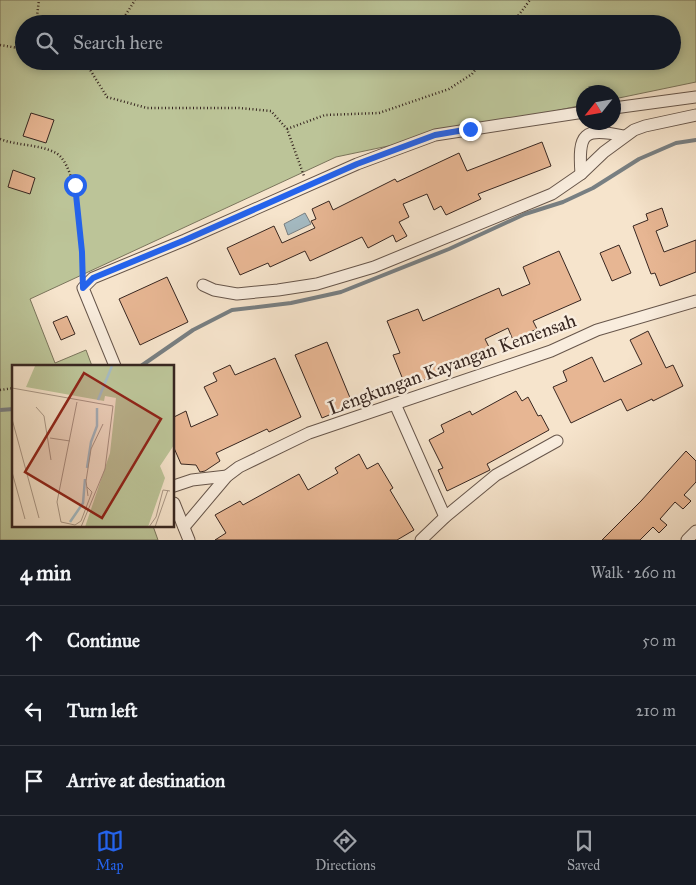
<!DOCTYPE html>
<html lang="en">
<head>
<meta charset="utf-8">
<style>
	body { margin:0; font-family:"IM FELL Great Primer",serif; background:#242831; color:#f1f3f6 }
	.compass { position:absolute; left:576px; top:85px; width:45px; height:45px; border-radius:50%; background:#171b24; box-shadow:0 2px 8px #0003; rotate:239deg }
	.stop { position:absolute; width:15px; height:15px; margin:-11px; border:4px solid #2563eb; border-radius:50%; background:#fff }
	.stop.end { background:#2563eb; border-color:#fff; box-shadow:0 1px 5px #0008 }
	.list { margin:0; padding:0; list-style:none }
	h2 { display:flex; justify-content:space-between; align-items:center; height:65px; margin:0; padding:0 20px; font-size:21px }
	h2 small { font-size:16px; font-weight:400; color:#9ea1a6 }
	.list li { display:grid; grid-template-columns:32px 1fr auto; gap:15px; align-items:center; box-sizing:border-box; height:70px; padding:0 20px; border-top:1px solid #363941 }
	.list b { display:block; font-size:19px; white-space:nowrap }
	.list em { font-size:16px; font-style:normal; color:#9ea1a6 }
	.icon { flex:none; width:28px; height:28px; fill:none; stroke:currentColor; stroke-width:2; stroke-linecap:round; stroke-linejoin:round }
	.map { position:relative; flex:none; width:696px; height:540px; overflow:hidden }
	.search { position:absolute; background:#171b24; box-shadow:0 2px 8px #0003; left:15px; right:15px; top:15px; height:55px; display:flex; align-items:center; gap:12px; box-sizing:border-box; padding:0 18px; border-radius:28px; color:#9ea1a6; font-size:19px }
	.sheet { height:275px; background:#171b24 }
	nav { display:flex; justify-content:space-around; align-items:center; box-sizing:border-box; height:70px; border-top:1px solid #363941; background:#171b24; font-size:14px; color:#9ea1a6 }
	nav a { display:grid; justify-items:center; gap:2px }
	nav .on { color:#2563eb }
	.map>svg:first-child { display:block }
</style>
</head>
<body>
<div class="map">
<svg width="696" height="540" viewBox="0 0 696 540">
	<rect width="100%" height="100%" fill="#f6e4cc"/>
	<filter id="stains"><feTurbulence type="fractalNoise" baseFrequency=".004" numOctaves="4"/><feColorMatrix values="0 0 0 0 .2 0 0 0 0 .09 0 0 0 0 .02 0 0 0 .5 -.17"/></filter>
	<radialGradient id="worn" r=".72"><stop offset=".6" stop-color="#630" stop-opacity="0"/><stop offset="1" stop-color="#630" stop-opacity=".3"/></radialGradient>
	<path fill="#bcc498" stroke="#7a755c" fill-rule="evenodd" d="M0,0H696V82L614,99V92H584L583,105L336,157L30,299L55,363L86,350L92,366H14V526H153L158,540H0ZM24,24H672V61H24Z"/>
	<polygon fill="#a4bbc4" stroke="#787f82" points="305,213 311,224 288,235 284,224"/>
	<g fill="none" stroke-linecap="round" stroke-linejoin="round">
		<g stroke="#787f82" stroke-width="4">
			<polyline points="141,366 193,330 232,310 291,303 341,292 449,249 525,214 563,202 593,188 639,159 676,143 696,140"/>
			<polyline points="0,410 14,409"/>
		</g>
	</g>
	<g fill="#e7b693" stroke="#372620">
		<polygon points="31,113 54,120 46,143 23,136"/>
		<polygon points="542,142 551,166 478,194 481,199 446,215 441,206 434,210 427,194 403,204 409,217 399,222 407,236 396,242 393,235 368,248 362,237 310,261 305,251 270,267 268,263 240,275 227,248 274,226 282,243 315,228 311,221 316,219 312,209 329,201 333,210 395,179 397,182 459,153 467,171"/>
		<polygon points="13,170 35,178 30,194 8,187"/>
		<polygon points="662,208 668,226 656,231 664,252 696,240 696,272 660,286 655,273 651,274 633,226 648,220 646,214"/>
		<polygon points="619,245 631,273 612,281 600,253"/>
		<polygon points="559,251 581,300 533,321 537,329 513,340 508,328 485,339 489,347 441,368 443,373 406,387 393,355 400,353 387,321 418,309 423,321 499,288 502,296 530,284 523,267"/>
		<polygon points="167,277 188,322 140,345 119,299"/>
		<polygon points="67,316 75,334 61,340 53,322"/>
		<polygon points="648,331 666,368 673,365 683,386 653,401 652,399 627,411 621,399 571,423 553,387 567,381 563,371 592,357 604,382 642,364 630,340"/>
		<polygon points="327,342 353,405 322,418 295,355"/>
		<polygon points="275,358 301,417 269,432 267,429 216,453 220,461 205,471 200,472 196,465 181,464 174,448 174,417 186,411 191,427 218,415 204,387 217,381 213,373 230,365 235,375"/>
		<polygon points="516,391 522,401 528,397 538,416 541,415 549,430 487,464 490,470 447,491 438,470 443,468 429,440 444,432 441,425 470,411 472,415"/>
		<polygon points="686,451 696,461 696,482 684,495 691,501 683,509 675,502 660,519 667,525 659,533 653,527 640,540 602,540 641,501"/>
		<polygon points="359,454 367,469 378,463 393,488 390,490 414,530 397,540 215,540 226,533 215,515 240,501 243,505 299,474 308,490 338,473 335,468"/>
	</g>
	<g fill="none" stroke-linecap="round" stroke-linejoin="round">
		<defs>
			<g id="minor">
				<polyline points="614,108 696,97"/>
				<path d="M581,174C578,133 583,127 624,136"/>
				<polyline points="203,285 214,290 237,294 278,290 317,284 374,267 552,194 581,174 604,152 634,130 645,126 696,115"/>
				<polyline points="115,366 83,288 93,278 185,240 357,164 435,135 584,112"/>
				<polyline points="395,404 445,517"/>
				<polyline points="174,486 192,480 227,476"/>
				<polyline points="174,503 189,540"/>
				<polyline points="184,527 227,476 239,467 309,433 551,351 597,330 696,301"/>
				<polyline points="421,540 445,517 496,475 557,441"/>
				<polyline points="687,540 696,531"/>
			</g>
		</defs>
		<use href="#minor" stroke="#67564b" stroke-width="13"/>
		<g stroke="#372620" stroke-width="2.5" stroke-dasharray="1 2.5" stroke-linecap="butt">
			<polyline points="36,24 39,0"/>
			<polyline points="120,24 135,0"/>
			<polyline points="512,24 530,0"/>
			<polyline points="0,45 24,49"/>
			<polyline points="72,61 89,68 107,97 147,108 239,108 271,111 287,129 304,176"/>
			<polyline points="89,68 94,61"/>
			<polyline points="287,129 325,115 379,113 449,89 472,74 482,61"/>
			<path d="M0,139C18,146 39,144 56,153C79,166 82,247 83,272"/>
			<polyline points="0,390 14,388"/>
		</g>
		<use href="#minor" stroke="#f9edde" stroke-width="11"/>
	</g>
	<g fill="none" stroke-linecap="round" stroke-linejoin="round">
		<polyline stroke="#2563eb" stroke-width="6" points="75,185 82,252 83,288 93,278 185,240 357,164 435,135 470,129"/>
	</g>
	<g text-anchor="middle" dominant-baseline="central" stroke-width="5" stroke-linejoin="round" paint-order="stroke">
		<g font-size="19" fill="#372620" stroke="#f9edde">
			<text transform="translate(452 364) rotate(-20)">Lengkungan Kayangan Kemensah</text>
		</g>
	</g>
	<g transform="translate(12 365)">
		<rect width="162" height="162" fill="#f6e4cc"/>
		<path d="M23,1H162V80L148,101L153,113L136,162H73L98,88L104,33L93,31L92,36L14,22Z" fill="#bcc498"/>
		<path fill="none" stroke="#a4bbc4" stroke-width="2.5" d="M86,35L100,1M75,103L79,77L85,61V43M58,157L71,138L73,114"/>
		<path fill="none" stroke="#aa9887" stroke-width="1" d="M0,23L101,41L93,104L69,162M65,37L45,137L49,157L63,160L69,156L80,127L75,122M24,42L32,51L39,95M0,54L27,153M38,73L58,76M0,107L13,154M76,131L74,116L79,84L91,59M137,162L144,152L151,125L158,126M143,162L156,125"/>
		<path fill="#8f2418" fill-opacity="0.15" stroke="#8f2418" stroke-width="2.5" d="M72,8L149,54L90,153L13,107Z"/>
		<rect width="162" height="162" fill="none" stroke="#372620" stroke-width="2.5"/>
	</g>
	<rect width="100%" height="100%" filter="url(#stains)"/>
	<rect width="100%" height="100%" fill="url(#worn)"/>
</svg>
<svg class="compass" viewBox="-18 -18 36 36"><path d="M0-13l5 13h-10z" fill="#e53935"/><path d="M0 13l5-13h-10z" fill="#9ea1a6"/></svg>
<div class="stop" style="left:75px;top:185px"></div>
<div class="stop end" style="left:470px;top:129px"></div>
<div class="search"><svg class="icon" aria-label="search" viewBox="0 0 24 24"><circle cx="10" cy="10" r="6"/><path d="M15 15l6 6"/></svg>Search here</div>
</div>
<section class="sheet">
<h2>4 min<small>Walk · 260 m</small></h2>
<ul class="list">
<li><svg class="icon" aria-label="ahead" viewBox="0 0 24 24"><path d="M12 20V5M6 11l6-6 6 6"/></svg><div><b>Continue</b></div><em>50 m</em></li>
<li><svg class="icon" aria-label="left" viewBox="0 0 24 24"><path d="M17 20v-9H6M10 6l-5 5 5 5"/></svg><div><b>Turn left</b></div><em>210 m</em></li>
<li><svg class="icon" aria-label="arrive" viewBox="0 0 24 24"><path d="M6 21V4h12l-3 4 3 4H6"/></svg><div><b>Arrive at destination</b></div></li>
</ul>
</section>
<nav>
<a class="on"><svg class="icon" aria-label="map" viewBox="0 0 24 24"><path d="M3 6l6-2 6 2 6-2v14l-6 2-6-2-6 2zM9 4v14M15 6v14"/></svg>Map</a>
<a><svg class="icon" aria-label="directions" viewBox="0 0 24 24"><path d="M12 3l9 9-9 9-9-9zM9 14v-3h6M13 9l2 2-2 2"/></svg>Directions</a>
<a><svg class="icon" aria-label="saved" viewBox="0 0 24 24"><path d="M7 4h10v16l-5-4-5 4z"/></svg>Saved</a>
</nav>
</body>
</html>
